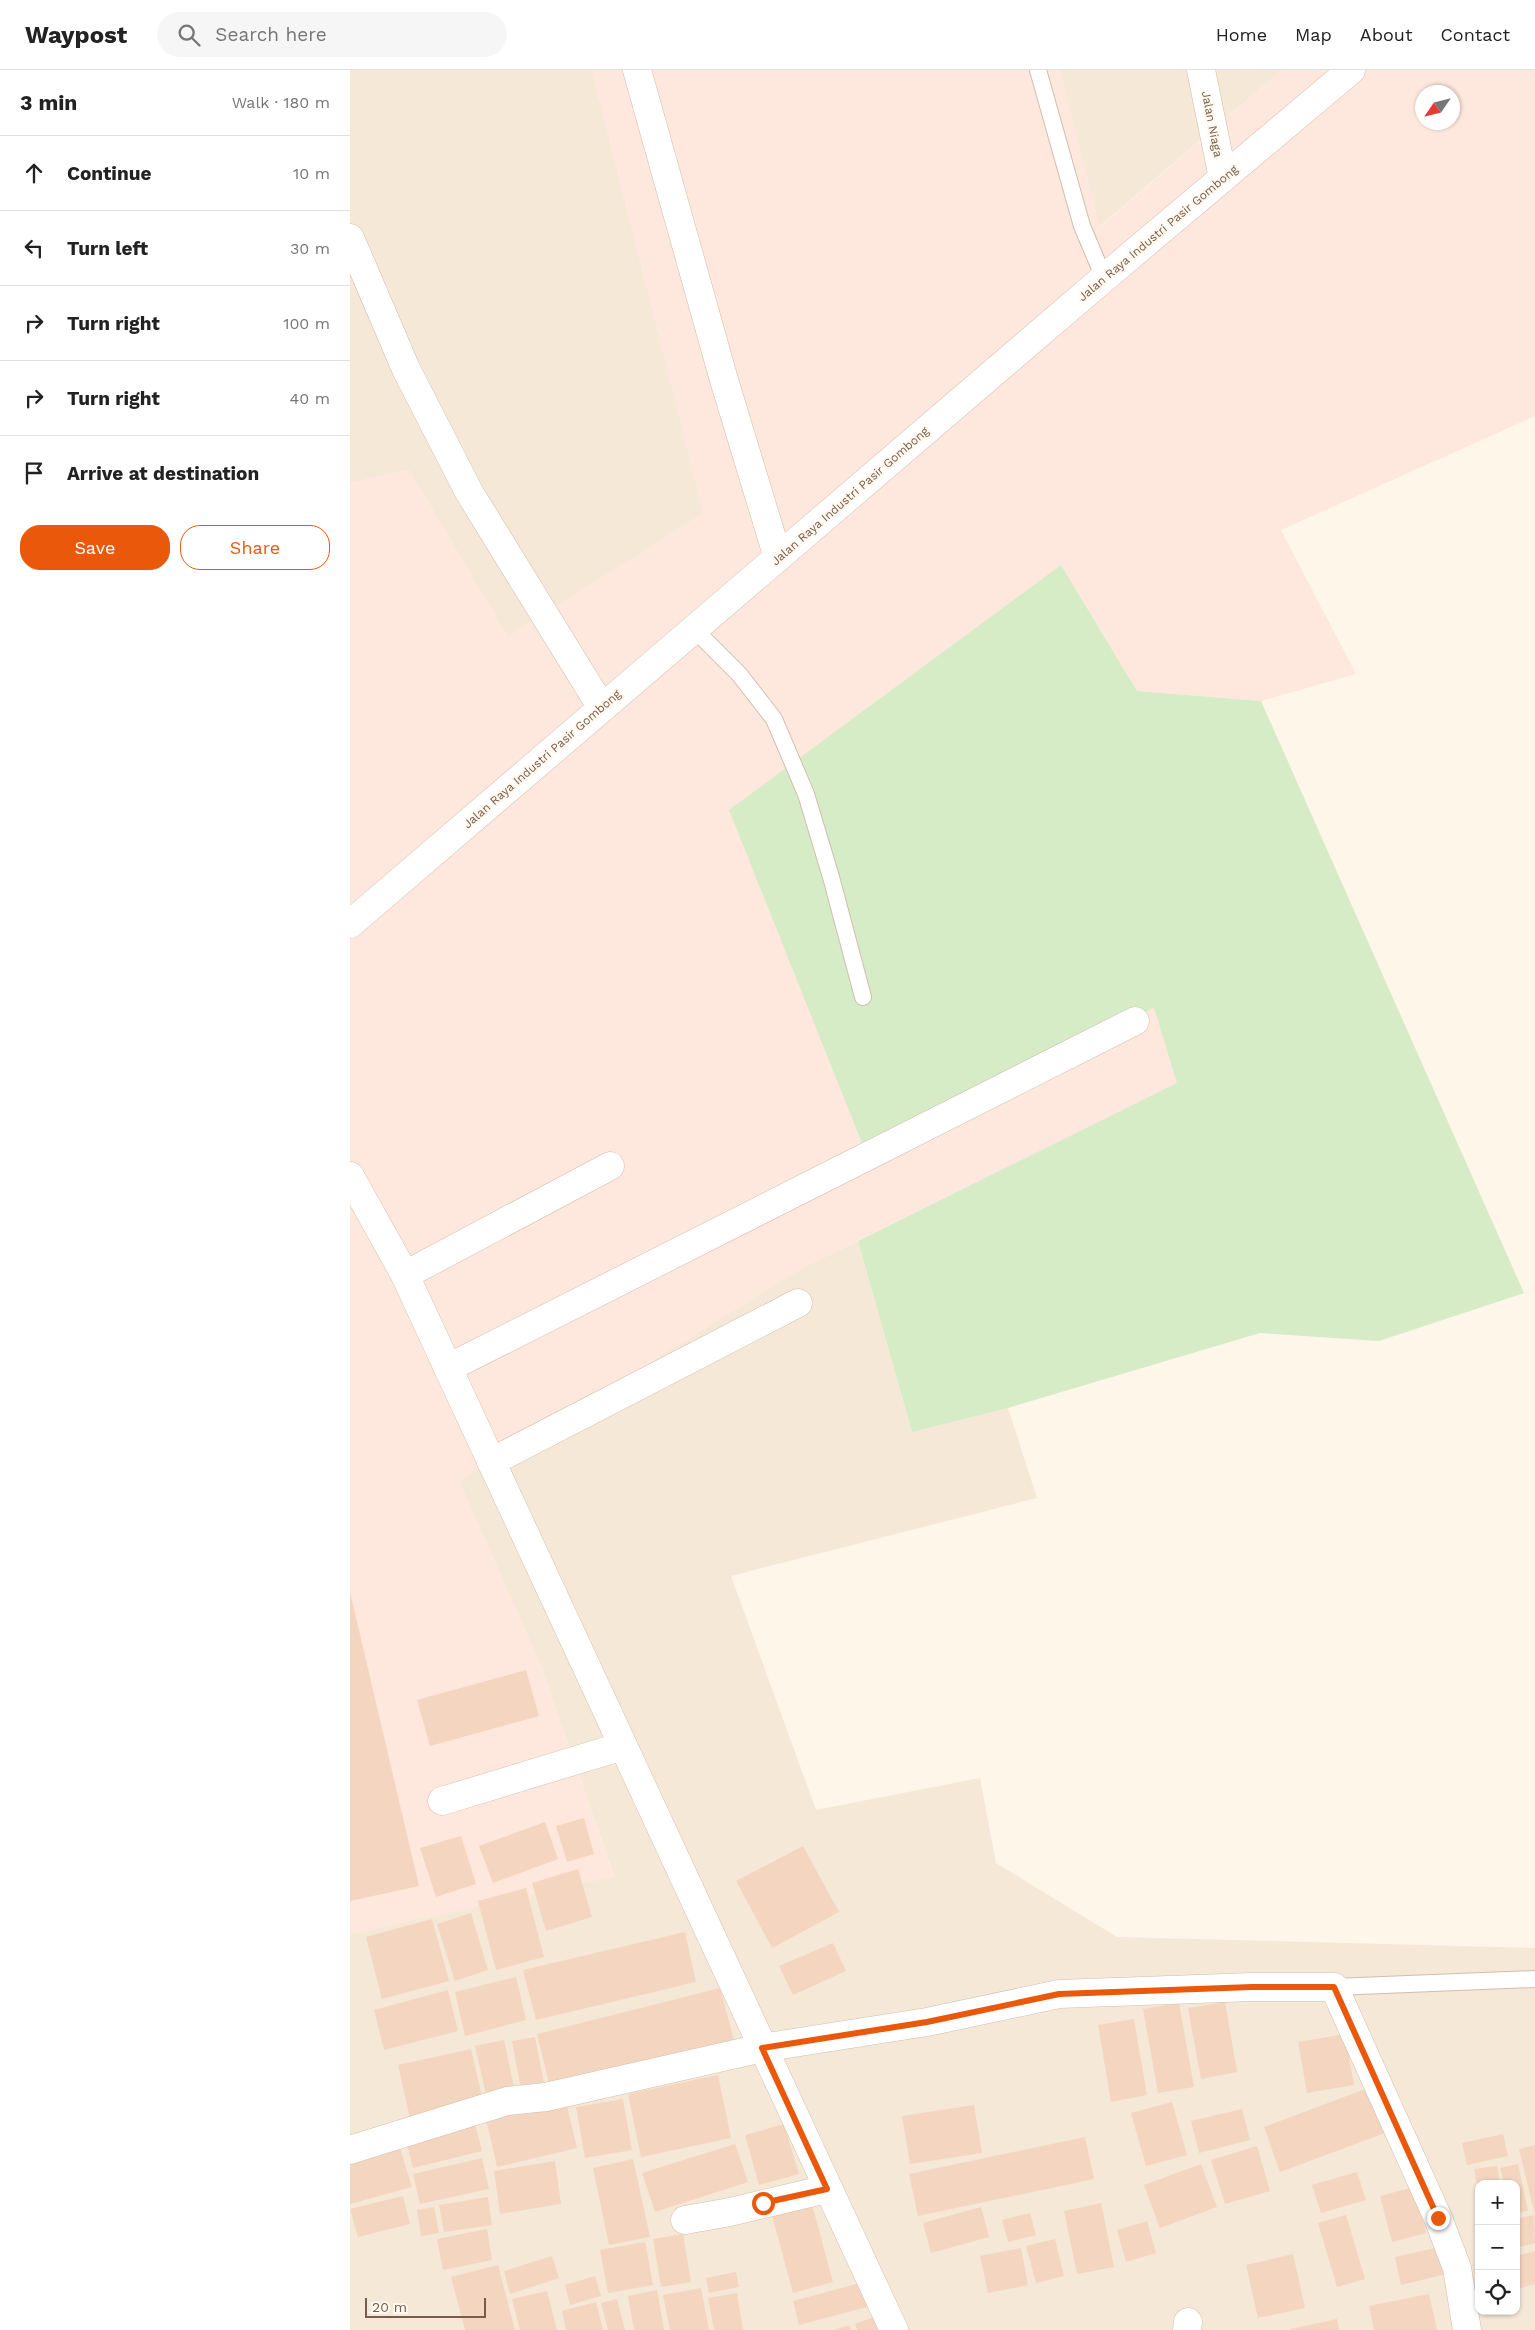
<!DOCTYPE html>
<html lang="en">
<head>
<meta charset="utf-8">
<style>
	body { margin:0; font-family:"Work Sans",sans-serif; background:#f6f6f6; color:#222 }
	.controls { position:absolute; right:15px; bottom:15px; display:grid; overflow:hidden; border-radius:10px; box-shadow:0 1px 4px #0004 }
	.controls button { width:45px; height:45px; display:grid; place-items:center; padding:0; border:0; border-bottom:1px solid #e0e0e0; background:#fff; color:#222; font:25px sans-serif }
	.compass { position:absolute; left:1065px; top:15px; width:45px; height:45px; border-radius:50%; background:#fff; box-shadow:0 1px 4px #0004; rotate:235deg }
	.scale { position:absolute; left:15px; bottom:12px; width:121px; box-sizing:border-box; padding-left:5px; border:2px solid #795c4b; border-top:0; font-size:14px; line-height:18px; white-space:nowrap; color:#795c4b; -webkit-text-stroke:4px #fff9f0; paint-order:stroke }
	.stop { position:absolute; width:15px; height:15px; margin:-11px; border:4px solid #ea580c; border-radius:50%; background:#fff }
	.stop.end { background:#ea580c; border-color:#fff; box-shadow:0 1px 5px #0008 }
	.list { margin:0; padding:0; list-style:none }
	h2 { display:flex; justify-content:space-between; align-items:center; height:65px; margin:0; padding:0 20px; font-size:21px }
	h2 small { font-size:16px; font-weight:400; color:#767676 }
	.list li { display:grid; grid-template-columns:32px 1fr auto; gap:15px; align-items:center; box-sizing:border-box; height:75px; padding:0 20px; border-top:1px solid #e0e0e0 }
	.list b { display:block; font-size:19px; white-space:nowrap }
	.list em { font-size:16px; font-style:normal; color:#767676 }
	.actions { display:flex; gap:10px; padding:15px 20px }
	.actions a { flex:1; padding:11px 0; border:1px solid #ea580c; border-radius:20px; text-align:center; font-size:18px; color:#ea580c }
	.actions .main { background:#ea580c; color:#fff }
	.icon { flex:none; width:28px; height:28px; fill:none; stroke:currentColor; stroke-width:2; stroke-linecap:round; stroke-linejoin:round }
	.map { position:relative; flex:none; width:1185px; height:2260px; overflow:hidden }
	header { display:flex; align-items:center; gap:30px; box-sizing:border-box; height:70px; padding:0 25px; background:#fff; border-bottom:1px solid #e0e0e0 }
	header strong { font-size:24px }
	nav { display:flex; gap:28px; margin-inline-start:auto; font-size:18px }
	.search { width:350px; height:45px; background:#f6f6f6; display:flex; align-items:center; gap:12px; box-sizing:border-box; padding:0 18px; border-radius:28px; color:#767676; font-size:19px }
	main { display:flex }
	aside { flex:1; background:#fff }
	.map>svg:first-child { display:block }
</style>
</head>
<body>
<header>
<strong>Waypost</strong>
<div class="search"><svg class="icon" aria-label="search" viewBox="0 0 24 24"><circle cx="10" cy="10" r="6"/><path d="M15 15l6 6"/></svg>Search here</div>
<nav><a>Home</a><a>Map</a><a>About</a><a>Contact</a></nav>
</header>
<main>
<aside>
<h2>3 min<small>Walk · 180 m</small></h2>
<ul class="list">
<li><svg class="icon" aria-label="ahead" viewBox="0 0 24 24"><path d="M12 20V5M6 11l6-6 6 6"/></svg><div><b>Continue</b></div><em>10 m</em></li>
<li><svg class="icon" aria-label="left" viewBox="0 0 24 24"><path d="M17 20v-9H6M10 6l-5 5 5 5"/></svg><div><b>Turn left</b></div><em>30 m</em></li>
<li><svg class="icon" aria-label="right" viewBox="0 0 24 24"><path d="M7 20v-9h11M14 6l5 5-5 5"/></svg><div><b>Turn right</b></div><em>100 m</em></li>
<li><svg class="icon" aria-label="right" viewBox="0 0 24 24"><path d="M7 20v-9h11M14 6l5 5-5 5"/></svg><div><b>Turn right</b></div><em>40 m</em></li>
<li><svg class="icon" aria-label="arrive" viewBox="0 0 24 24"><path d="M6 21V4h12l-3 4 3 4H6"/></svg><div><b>Arrive at destination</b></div></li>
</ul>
<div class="actions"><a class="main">Save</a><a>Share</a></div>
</aside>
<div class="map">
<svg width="1185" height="2260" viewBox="0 0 1185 2260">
	<rect width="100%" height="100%" fill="#fdf6e9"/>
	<g fill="#f5e8d7" fill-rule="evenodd">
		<polygon points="0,0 242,0 354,443 158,567 59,400 0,413"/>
		<polygon points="710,0 932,0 749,157"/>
		<path d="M508,1171L562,1362L658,1338L687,1428L381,1506L466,1740L630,1708L646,1793L767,1867L1185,1878V2260H0V1864L264,1806L191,1596L109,1411L452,1198ZM1129,2114H1166V2241H1129Z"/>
	</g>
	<path fill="#fee7dc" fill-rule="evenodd" d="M242,0H710L750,157L932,0H1185V346L931,460L1006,604L911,631L787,621L711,495L512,1073L804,938L828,1014L452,1198L109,1411L191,1596L264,1807L0,1864V413L59,400L158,567L354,443ZM1072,22H1102V52H1072Z"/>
	<polygon fill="#d5ecc6" points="711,495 787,621 911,631 1174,1223 1029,1271 910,1263 658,1338 562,1362 508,1171 827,1013 804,938 512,1073 379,740"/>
	<g fill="#f4d5bf">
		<polygon points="0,1522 69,1816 0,1831"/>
		<polygon points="176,1600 189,1646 80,1676 67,1630"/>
		<polygon points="234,1748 244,1784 217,1792 206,1756"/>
		<polygon points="195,1752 208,1789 143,1813 129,1776"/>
		<polygon points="111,1766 126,1814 86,1827 70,1778"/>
		<polygon points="453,1776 489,1842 422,1878 386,1811"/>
		<polygon points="228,1799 242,1847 196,1861 182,1813"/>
		<polygon points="176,1818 194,1887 146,1900 128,1831"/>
		<polygon points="121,1843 138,1900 105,1911 87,1854"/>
		<polygon points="82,1849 99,1911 32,1929 16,1867"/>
		<polygon points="335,1862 346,1912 186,1950 173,1900"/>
		<polygon points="483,1873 496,1901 443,1925 429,1896"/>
		<polygon points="166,1907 176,1950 115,1966 105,1922"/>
		<polygon points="370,1918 384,1970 200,2017 187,1964"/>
		<polygon points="98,1920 108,1961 34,1980 24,1940"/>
		<polygon points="875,1932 887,2002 851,2009 838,1938"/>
		<polygon points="829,1933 844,2017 808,2023 793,1939"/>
		<polygon points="784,1949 797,2025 761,2032 748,1955"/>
		<polygon points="995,1964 1004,2015 957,2023 948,1972"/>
		<polygon points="185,1967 195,2019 172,2024 162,1971"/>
		<polygon points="154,1970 165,2022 137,2029 125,1976"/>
		<polygon points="121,1979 133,2031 60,2048 48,1995"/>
		<polygon points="368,2005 381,2068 291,2087 278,2024"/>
		<polygon points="1018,2018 1035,2063 930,2102 914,2057"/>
		<polygon points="273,2029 282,2080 235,2088 226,2037"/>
		<polygon points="216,2031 227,2078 147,2097 136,2049"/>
		<polygon points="822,2032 837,2085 796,2096 781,2043"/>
		<polygon points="624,2035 632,2083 560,2094 552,2046"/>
		<polygon points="892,2039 900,2070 849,2083 841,2051"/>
		<polygon points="124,2050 132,2081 63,2098 55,2067"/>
		<polygon points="434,2054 449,2104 409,2115 395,2065"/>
		<polygon points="1153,2064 1158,2086 1117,2095 1112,2073"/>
		<polygon points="735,2067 744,2109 568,2146 559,2104"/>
		<polygon points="48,2072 62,2117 0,2134 0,2085"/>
		<polygon points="385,2074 398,2112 305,2142 292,2103"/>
		<polygon points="1185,2075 1185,2141 1184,2141 1169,2079"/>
		<polygon points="907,2076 920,2121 875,2134 861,2090"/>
		<polygon points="132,2088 139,2119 70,2134 63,2104"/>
		<polygon points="283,2089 300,2167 259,2175 243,2098"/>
		<polygon points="205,2091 211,2134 150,2144 144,2101"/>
		<polygon points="851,2094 867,2137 810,2158 794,2115"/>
		<polygon points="1168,2094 1178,2141 1166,2143 1166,2114 1154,2114 1150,2098"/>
		<polygon points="1147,2096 1150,2114 1129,2114 1128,2119 1124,2099"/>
		<polygon points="1007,2102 1016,2130 971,2143 962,2115"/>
		<polygon points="1064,2117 1076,2163 1042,2172 1030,2126"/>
		<polygon points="53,2126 60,2154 8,2167 0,2139"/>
		<polygon points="138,2127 142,2155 94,2162 89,2135"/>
		<polygon points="460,2127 483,2212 443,2223 420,2138"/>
		<polygon points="751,2133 764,2197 727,2204 714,2141"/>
		<polygon points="84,2137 89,2163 71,2166 67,2140"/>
		<polygon points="631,2137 639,2167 581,2183 573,2153"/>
		<polygon points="680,2143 686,2165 658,2172 652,2150"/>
		<polygon points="996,2145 1015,2209 987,2217 968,2153"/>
		<polygon points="1184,2145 1185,2173 1166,2178 1166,2149"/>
		<polygon points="797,2151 806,2183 776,2192 767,2160"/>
		<polygon points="137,2159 142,2190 93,2200 87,2169"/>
		<polygon points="333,2164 341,2212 311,2217 303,2169"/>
		<polygon points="705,2169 714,2206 686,2213 676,2176"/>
		<polygon points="295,2172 303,2215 258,2223 250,2180"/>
		<polygon points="1094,2176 1100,2203 1051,2215 1045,2187"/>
		<polygon points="671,2178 678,2215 638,2223 630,2186"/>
		<polygon points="1185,2181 1185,2214 1167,2219 1166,2186"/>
		<polygon points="943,2184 955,2238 908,2248 896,2195"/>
		<polygon points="202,2186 209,2208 160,2224 154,2201"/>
		<polygon points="148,2195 165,2260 115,2260 101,2207"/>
		<polygon points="386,2202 389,2217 359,2223 356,2208"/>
		<polygon points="245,2206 251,2226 220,2235 215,2215"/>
		<polygon points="510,2213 517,2237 449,2255 443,2231"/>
		<polygon points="351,2218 359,2260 320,2260 313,2225"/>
		<polygon points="307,2220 314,2260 284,2260 278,2226"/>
		<polygon points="197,2221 207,2260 170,2260 162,2229"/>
		<polygon points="387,2223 393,2260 364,2260 358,2228"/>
		<polygon points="1079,2224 1087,2260 1024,2260 1019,2236"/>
		<polygon points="267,2229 275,2260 258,2260 251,2233"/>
		<polygon points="246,2232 253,2260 216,2260 212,2241"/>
		<polygon points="529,2245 535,2260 507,2260 505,2254"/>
		<polygon points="987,2249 989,2260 940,2260 940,2259"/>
		<polygon points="499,2255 501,2260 484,2260"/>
	</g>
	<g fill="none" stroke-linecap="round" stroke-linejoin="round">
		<defs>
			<g id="service">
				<polyline points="688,0 732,156 754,208"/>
				<polyline points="344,559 389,604 424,649 456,724 481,807 513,927"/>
				<polyline points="984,1917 1185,1909"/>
			</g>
			<g id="minor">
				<polyline points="287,0 374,310 428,488"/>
				<polyline points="851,0 873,108"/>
				<polyline points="0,168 56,299 119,422 252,638"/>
				<polyline points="55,1205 260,1096"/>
				<polyline points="98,1298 785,951"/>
				<polyline points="141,1392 448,1233"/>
				<polyline points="92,1731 273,1676"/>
				<polyline points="0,2080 157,2031 196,2027 412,1978 577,1952 709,1924 902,1917 984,1917 1088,2148 1107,2198 1117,2260"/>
				<polyline points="335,2150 380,2142 477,2119"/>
				<polyline points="837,2260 838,2252"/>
			</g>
			<g id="secondary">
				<polyline points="0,854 754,208 1001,0"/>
				<polyline points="0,1106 55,1205 98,1298 544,2260"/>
			</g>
		</defs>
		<use href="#service" stroke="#d0bead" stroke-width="18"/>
		<use href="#minor" stroke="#d0bead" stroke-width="29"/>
		<use href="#secondary" stroke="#d6c0ad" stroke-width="29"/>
		<use href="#service" stroke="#fff" stroke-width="16"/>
		<use href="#minor" stroke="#fff" stroke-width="28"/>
		<use href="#secondary" stroke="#fff" stroke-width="28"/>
	</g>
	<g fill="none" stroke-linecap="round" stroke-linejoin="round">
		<polyline stroke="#ea580c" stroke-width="6" points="413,2133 477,2119 412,1978 577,1952 709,1924 902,1917 984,1917 1088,2148"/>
	</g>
	<g text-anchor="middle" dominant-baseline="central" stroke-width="4.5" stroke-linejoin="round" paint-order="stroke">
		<g font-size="12" fill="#795c4b" stroke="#fff9f0">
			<text transform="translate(862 54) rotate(79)">Jalan Niaga</text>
			<text transform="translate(808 163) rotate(-40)">Jalan Raya Industri Pasir Gombong</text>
			<text transform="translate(500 426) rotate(-41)">Jalan Raya Industri Pasir Gombong</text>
			<text transform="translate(192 689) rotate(-41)">Jalan Raya Industri Pasir Gombong</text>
		</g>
	</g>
</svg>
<div class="controls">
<button>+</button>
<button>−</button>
<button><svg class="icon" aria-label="locate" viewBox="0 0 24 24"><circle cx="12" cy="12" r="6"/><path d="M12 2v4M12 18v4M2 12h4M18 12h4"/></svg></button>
</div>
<svg class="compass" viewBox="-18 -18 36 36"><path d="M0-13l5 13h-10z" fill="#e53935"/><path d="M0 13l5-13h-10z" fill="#767676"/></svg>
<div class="scale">20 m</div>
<div class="stop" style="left:413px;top:2133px"></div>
<div class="stop end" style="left:1088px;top:2148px"></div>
</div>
</main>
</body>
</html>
